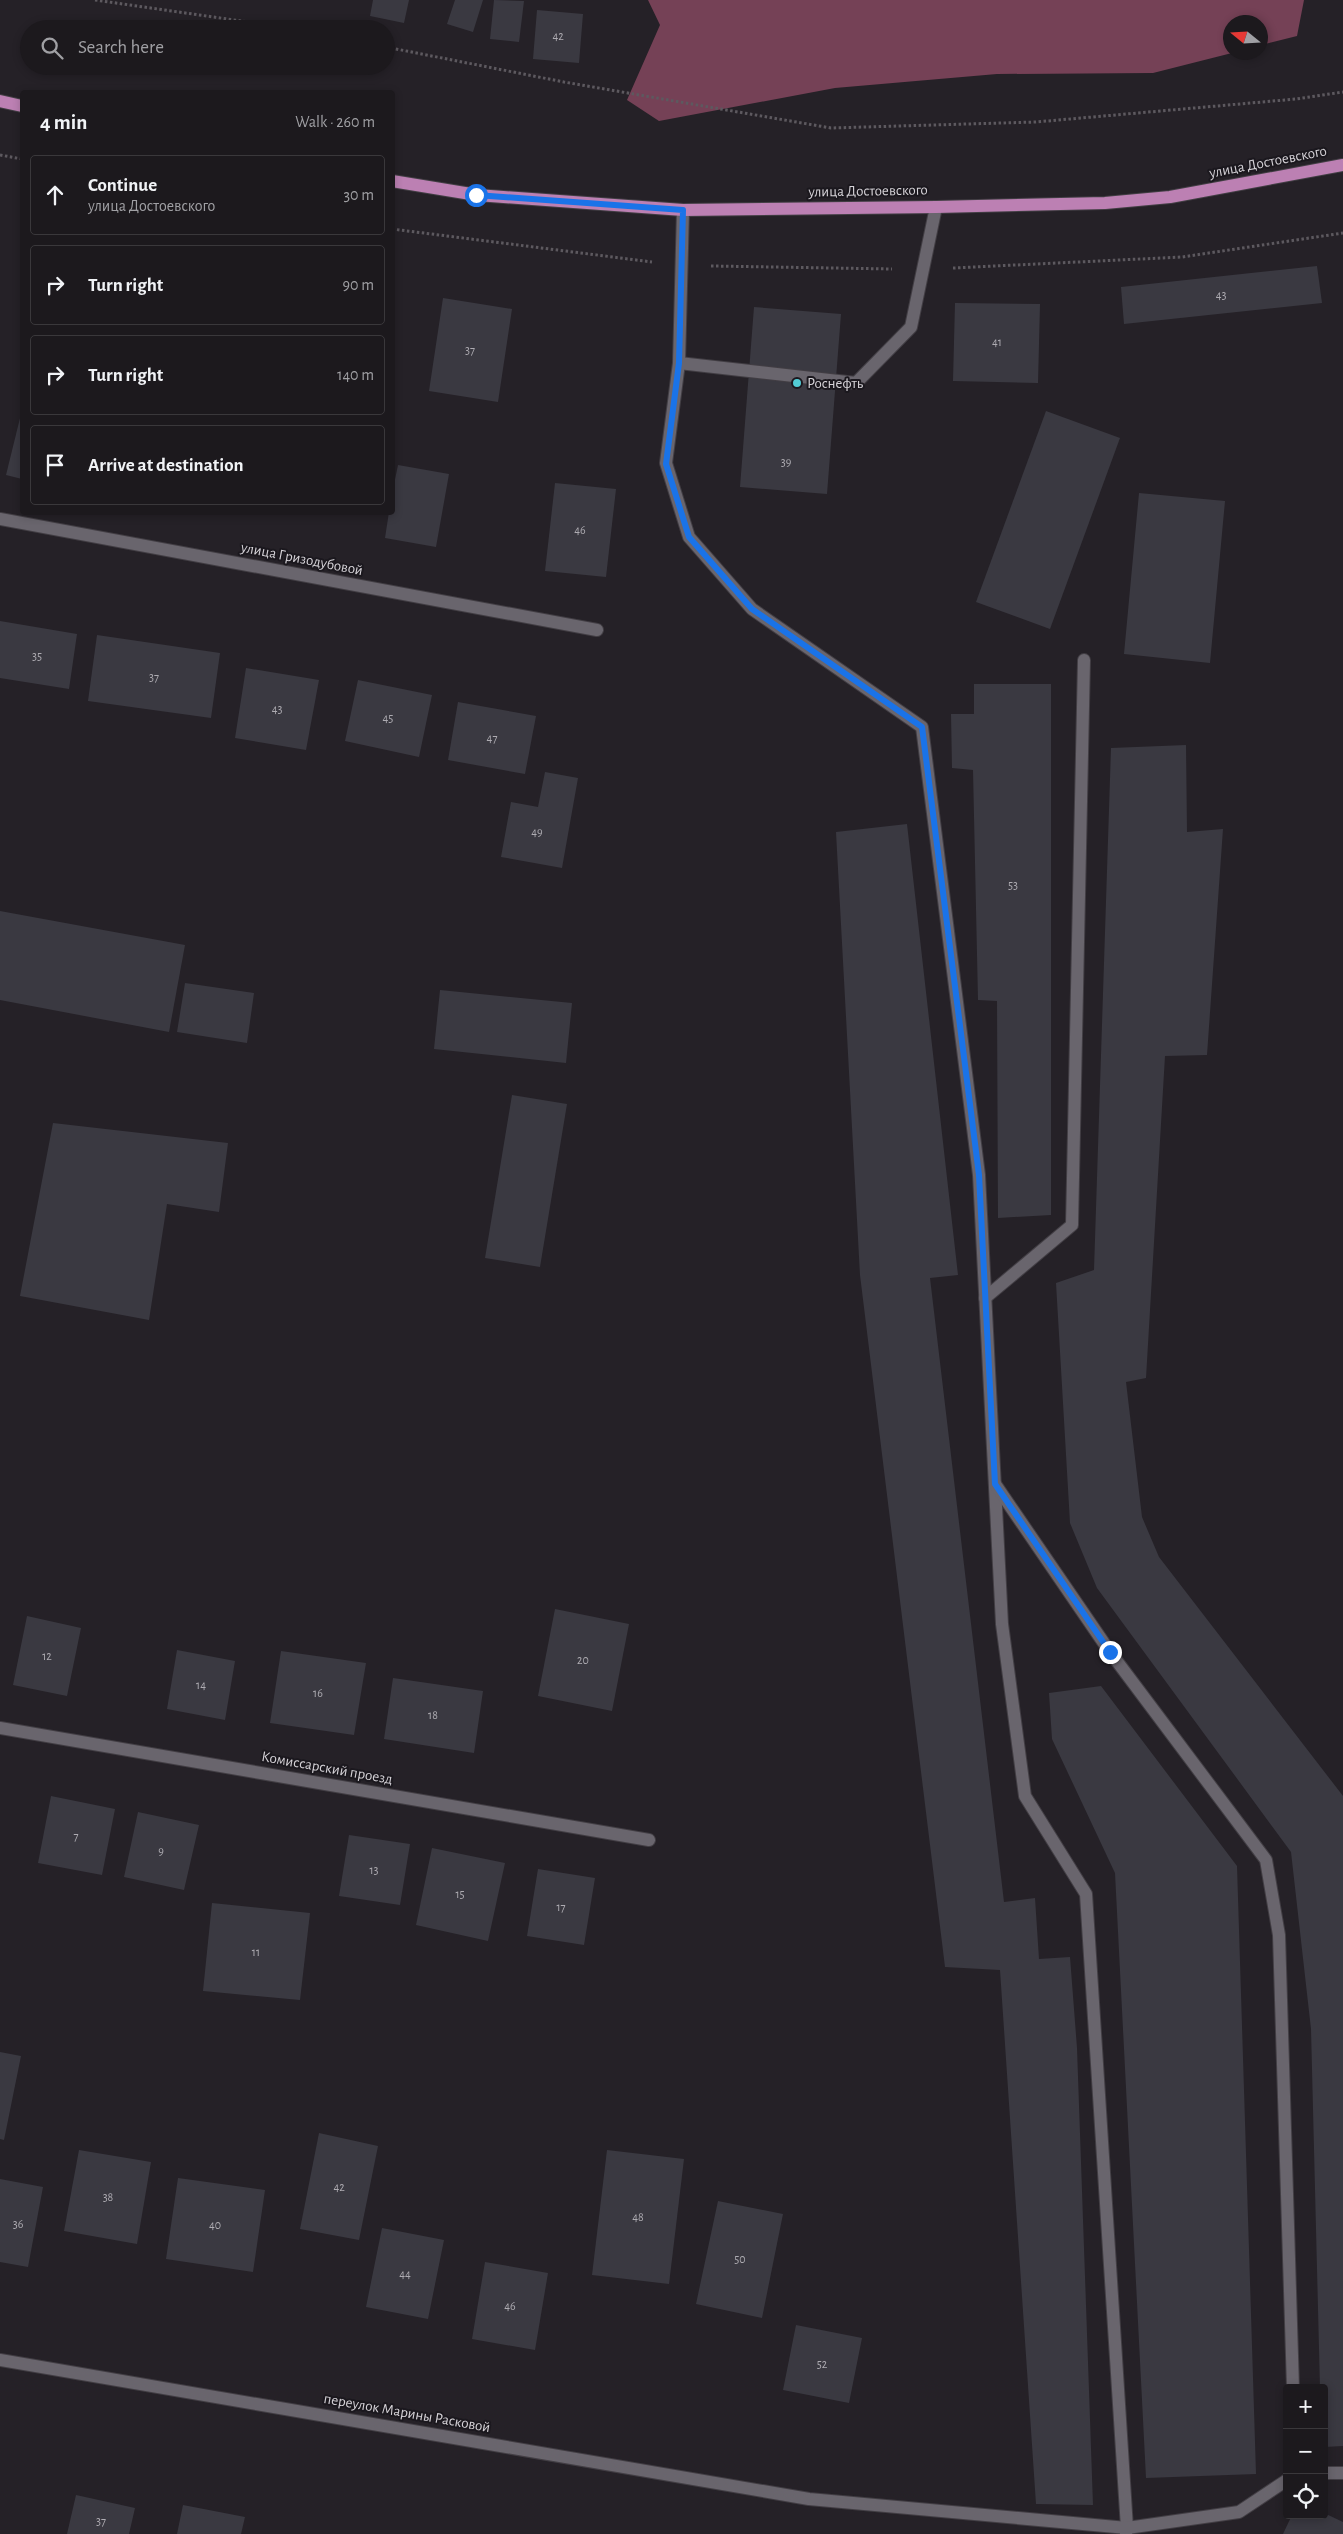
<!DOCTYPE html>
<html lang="en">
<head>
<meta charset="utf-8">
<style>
	body { margin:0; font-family:"Alegreya Sans",sans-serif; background:#252226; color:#f1f3f6 }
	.controls { position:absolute; right:15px; bottom:15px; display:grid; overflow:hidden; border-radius:5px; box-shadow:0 2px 8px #0003 }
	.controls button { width:45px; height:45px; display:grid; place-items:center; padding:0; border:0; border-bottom:1px solid #3a383b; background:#1c191d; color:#f1f3f6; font:25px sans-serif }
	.compass { position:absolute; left:1223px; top:15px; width:45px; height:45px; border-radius:50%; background:#1c191d; box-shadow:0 2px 8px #0003; rotate:288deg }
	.stop { position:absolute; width:15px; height:15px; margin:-11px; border:4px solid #1a73e8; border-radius:50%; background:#fff }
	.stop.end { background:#1a73e8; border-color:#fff; box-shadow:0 1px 5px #0008 }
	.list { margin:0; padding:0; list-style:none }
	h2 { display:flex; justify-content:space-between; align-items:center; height:65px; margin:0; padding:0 20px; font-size:21px }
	h2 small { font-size:16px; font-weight:400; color:#a0a0a4 }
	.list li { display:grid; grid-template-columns:32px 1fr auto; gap:15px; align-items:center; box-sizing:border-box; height:80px; margin:0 10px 10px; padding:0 10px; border:1px solid #3a383b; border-radius:5px }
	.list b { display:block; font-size:19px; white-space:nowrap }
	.list p { margin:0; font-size:16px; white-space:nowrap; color:#a0a0a4 }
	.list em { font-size:16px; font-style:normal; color:#a0a0a4 }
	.icon { flex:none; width:28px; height:28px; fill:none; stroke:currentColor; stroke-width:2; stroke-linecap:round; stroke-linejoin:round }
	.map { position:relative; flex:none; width:1343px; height:2534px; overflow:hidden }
	.search { position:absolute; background:#1c191d; box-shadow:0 2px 8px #0003; left:20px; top:20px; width:375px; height:55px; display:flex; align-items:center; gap:12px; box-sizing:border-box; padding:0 18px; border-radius:28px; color:#a0a0a4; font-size:19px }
	.panel { position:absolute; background:#1c191d; box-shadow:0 2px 8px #0003; left:20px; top:90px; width:375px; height:425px; border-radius:5px }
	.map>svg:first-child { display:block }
</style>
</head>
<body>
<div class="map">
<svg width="1343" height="2534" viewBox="0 0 1343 2534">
	<rect width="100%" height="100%" fill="#252127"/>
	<polygon fill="#754156" points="648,0 1304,0 1297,36 1261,45 1260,22 1230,22 1230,52 1232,53 1153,73 997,74 835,88 659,121 627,100 660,25"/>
	<g fill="#3a3941">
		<polygon points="373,0 409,0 404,23 370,16"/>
		<polygon points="455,0 483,0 473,32 447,24"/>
		<polygon points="494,0 524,1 519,42 490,39"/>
		<polygon points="537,10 583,14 579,63 533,59"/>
		<polygon points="1317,266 1322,303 1124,324 1121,287"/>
		<polygon points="443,298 512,309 498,402 429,391"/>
		<polygon points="955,303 1040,304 1038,383 953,381"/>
		<polygon points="754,307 841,314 827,494 740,487"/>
		<polygon points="22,410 22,479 6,475"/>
		<polygon points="1046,411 1120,438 1050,629 976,602"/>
		<polygon points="398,465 449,474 436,547 385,538 389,512 392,512 392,494"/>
		<polygon points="555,483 616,489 606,577 545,571"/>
		<polygon points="1139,493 1225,501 1210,663 1124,654"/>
		<polygon points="0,621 77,634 69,689 0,678"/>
		<polygon points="97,635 220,653 211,718 88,701"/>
		<polygon points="246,668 319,680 306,750 235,738"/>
		<polygon points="358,680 432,695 419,757 345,741"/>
		<polygon points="974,684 1051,684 1051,1215 998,1218 997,1001 978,1000 973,770 952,768 951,714 974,714"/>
		<polygon points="458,702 536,716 525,774 448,760"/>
		<polygon points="1186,745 1187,832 1223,829 1207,1055 1165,1056 1146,1378 1126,1382 1142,1517 1159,1557 1343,1796 1343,2446 1324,2447 1324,2388 1320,2388 1311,2029 1291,1852 1097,1588 1070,1523 1056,1283 1094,1270 1111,748"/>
		<polygon points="545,772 578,778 562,868 501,857 511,802 538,807"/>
		<polygon points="907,824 958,1275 930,1278 1004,1902 1035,1898 1039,1959 1070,1957 1077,2048 1093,2505 1036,2504 1000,1970 945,1967 860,1275 836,832"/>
		<polygon points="0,911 185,945 169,1032 0,1000"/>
		<polygon points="185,983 254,993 247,1043 177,1032"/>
		<polygon points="440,990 572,1003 566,1063 434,1049"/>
		<polygon points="512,1095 567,1104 540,1267 485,1258"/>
		<polygon points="53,1123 228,1143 219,1212 167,1204 149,1320 20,1296"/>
		<polygon points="555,1609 629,1624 612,1711 538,1696"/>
		<polygon points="27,1616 81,1628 67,1696 13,1685"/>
		<polygon points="177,1650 235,1661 225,1720 167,1709"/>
		<polygon points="281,1651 366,1663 354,1735 270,1723"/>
		<polygon points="393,1678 483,1691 474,1753 384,1739"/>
		<polygon points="1101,1686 1237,1866 1256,2474 1146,2478 1115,1873 1052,1739 1049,1693"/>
		<polygon points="51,1796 115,1809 102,1875 38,1863"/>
		<polygon points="138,1812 199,1825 184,1890 124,1877"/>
		<polygon points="349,1835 410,1844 400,1905 339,1896"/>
		<polygon points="432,1848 505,1863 488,1941 416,1925"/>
		<polygon points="538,1869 595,1878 584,1945 527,1936"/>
		<polygon points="212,1903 310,1913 300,2000 203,1991"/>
		<polygon points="0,2052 21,2056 4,2140 0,2139"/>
		<polygon points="319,2133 378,2146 359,2240 300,2229"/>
		<polygon points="79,2150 151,2162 137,2244 64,2231"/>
		<polygon points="607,2150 684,2159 669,2284 592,2275"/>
		<polygon points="178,2178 265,2190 253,2272 166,2259"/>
		<polygon points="0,2179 43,2187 28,2267 0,2262"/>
		<polygon points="718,2201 783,2214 762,2318 696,2304"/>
		<polygon points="382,2228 444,2240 428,2319 366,2307"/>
		<polygon points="485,2262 548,2273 535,2350 472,2339"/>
		<polygon points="796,2325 862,2338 849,2403 783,2390"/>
		<polygon points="76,2495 135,2508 129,2534 67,2534"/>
		<polygon points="183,2505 245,2517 241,2534 177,2534"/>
		<polygon points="1324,2513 1343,2522 1343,2534 1283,2534 1292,2515 1324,2515"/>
	</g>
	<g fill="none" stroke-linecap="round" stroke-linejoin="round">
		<defs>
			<g id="minor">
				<polyline points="683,210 679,363 666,463 689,537 752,609 922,727 979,1175 1002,1624 1025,1796 1086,1894 1127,2528 1126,2534"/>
				<polyline points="679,363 856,383 911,327 936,207"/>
				<polyline points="0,519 597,630"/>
				<polyline points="985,1298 1072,1225 1084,660"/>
				<polyline points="995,1484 1110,1652 1266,1860 1279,1935 1293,2388"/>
				<polyline points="0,1728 649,1840"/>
				<polyline points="0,2360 809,2499 1127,2528 1239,2512 1287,2480"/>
				<polyline points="1324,2473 1343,2473"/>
			</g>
			<g id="major">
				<polyline points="0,101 22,106"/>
				<polyline points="392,181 477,195 683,210 936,207 1105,203 1170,197 1343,165"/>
			</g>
		</defs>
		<use href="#minor" stroke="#423e44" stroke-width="14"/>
		<use href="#major" stroke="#423e44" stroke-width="14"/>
		<g stroke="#5d595f" stroke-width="3" stroke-dasharray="2.5 2.5" stroke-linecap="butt">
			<polyline points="95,0 297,29"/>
			<polyline points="386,47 564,82 831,128 1036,122 1296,99 1343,92"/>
			<polyline points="0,155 22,159"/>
			<polyline points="392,229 652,262"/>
			<polyline points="711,266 892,269"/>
			<polyline points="953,268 1182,257 1343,233"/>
		</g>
		<use href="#minor" stroke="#69656d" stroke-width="12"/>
		<use href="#major" stroke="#bc80b3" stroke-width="12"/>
	</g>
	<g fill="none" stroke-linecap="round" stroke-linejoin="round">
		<polyline stroke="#1a73e8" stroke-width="6" points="476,195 683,210 679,363 666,464 689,537 752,609 922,727 979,1175 995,1484 1110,1652"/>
	</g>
	<circle fill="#52ccd5" stroke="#1b181e" stroke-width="2" cx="797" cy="383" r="5"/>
	<g text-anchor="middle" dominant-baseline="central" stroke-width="4" stroke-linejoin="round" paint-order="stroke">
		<g font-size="12" fill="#aeacb2">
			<text x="558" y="36">42</text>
			<text x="1221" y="295">43</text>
			<text x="997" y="342">41</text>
			<text x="470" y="350">37</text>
			<text x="786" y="462">39</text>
			<text x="580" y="530">46</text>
			<text x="37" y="656">35</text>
			<text x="154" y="677">37</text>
			<text x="277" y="709">43</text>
			<text x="388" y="718">45</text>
			<text x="492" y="738">47</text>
			<text x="537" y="832">49</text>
			<text x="1013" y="885">53</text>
			<text x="47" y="1656">12</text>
			<text x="583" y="1660">20</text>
			<text x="201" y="1685">14</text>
			<text x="318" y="1693">16</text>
			<text x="433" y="1715">18</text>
			<text x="76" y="1836">7</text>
			<text x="161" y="1851">9</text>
			<text x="374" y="1870">13</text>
			<text x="460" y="1894">15</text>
			<text x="561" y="1907">17</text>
			<text x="256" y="1952">11</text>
			<text x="339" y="2187">42</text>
			<text x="108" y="2197">38</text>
			<text x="638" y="2217">48</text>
			<text x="18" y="2224">36</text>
			<text x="215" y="2225">40</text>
			<text x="740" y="2259">50</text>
			<text x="405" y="2274">44</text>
			<text x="510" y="2306">46</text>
			<text x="822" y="2364">52</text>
			<text x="101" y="2521">37</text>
		</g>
		<g font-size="15" fill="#d5d2d7" stroke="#1b181e">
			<text transform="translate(1268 162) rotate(-11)">улица Достоевского</text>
			<text transform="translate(868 191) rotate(-1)">улица Достоевского</text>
			<text transform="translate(302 559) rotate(11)">улица Гризодубовой</text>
			<text transform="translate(327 1768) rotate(10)">Комиссарский проезд</text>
			<text transform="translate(407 2413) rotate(10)">переулок Марины Расковой</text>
		</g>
		<g font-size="15" fill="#d5d2d7" stroke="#1b181e" text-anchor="start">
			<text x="807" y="383">Роснефть</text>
		</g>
	</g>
</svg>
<div class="controls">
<button>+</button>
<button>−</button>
<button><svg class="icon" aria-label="locate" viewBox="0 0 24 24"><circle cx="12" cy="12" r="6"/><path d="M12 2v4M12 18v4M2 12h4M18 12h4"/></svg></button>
</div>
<svg class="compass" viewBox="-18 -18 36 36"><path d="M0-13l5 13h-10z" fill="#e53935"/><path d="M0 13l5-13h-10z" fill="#a0a0a4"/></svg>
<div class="stop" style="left:476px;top:195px"></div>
<div class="stop end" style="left:1110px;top:1652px"></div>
<div class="search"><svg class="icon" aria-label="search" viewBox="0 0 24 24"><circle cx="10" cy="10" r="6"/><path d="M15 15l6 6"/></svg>Search here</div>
<section class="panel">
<h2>4 min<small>Walk · 260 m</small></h2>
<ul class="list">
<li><svg class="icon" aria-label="ahead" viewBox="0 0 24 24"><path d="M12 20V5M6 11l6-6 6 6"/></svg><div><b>Continue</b><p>улица Достоевского</p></div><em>30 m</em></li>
<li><svg class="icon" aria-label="right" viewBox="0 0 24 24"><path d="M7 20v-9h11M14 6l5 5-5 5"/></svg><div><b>Turn right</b></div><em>90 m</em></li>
<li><svg class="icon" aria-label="right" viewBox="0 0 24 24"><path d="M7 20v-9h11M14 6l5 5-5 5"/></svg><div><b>Turn right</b></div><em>140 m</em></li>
<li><svg class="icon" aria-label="arrive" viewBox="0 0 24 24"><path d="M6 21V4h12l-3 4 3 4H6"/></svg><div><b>Arrive at destination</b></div></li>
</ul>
</section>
</div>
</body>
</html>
